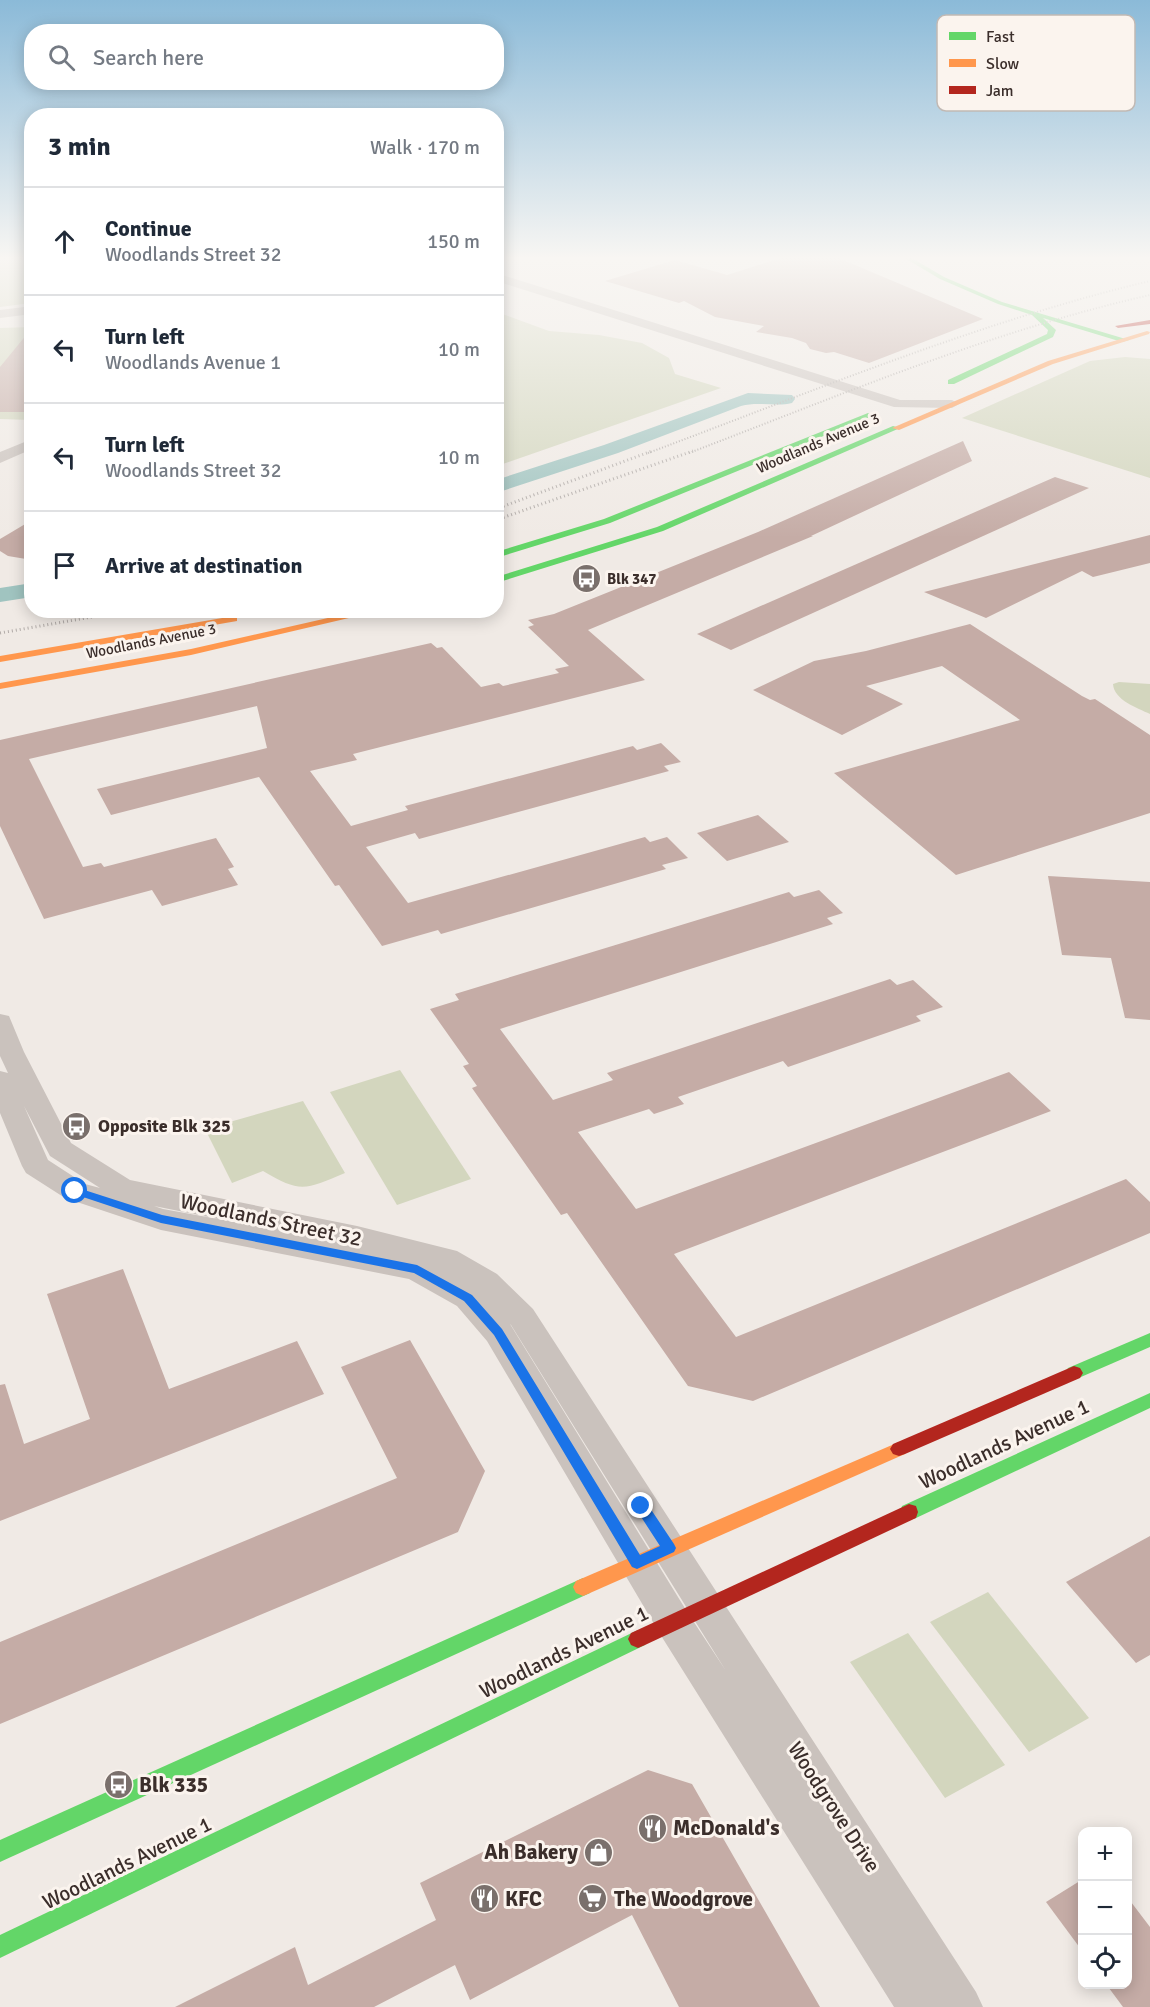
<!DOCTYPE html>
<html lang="en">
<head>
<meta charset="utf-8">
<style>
	body { margin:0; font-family:Signika,sans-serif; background:#f6f6f7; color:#1f2937 }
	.controls { position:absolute; right:18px; bottom:18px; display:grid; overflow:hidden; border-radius:12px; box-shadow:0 3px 15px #0003 }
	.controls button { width:54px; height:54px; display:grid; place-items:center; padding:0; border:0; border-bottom:2px solid #e0e1e3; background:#fff; color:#1f2937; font:30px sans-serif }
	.stop { position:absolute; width:18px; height:18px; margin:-14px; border:4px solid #1a73e8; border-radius:50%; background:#fff }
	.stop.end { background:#1a73e8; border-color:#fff; box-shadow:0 2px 6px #0008 }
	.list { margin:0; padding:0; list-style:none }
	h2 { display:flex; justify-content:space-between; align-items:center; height:78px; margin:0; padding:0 24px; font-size:26px }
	h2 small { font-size:20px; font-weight:400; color:#747a83 }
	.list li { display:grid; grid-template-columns:39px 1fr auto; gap:18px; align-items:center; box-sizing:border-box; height:108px; padding:0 24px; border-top:2px solid #e0e1e3 }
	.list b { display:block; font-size:22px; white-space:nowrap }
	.list p { margin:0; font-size:20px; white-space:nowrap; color:#747a83 }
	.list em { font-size:20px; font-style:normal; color:#747a83 }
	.icon { flex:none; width:33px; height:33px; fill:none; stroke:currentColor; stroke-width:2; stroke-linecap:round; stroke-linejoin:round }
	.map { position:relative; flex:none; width:1150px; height:2007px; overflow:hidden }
	.search { position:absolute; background:#fff; box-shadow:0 3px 15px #0003; left:24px; top:24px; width:480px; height:66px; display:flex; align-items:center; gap:15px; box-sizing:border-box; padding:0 21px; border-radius:24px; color:#747a83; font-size:22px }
	.panel { position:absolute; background:#fff; box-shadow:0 3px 15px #0003; left:24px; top:108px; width:480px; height:510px; border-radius:24px }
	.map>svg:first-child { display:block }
</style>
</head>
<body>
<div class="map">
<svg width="1150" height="2007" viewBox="0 0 1150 2007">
	<rect width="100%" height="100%" fill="#f0eae5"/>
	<g fill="#d3d6be">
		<polygon points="0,257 31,257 31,303 0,307"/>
		<polygon points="497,312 549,331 599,335 642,343 669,358 675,374 721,388 497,466"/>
		<polygon points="31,327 31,420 0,419 0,328"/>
		<polygon points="1125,357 1150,359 1150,478 962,418 1090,361"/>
		<path d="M1119,682L1150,684V714C1137,708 1114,700 1113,684Z"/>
		<polygon points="400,1070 471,1179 397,1205 330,1092"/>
		<path d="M303,1101L345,1173C306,1189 301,1194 263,1171L232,1183L205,1129Z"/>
		<polygon points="988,1592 1089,1718 1029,1752 930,1622"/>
		<polygon points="908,1633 1005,1765 945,1798 850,1662"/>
	</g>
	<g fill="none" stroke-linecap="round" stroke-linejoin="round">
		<g fill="#a0c4c0" fill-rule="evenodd">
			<path d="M748,393L792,395L795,399L792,403C776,407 758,401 741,406L618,453L496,493V480L604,445Z"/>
			<polygon points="32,583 32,597 0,602 0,588"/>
		</g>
	</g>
	<g fill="#c5aca6">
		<polygon points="784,257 836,257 983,319 869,363 834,352 826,353 810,349 806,343 792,338 756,332 764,326 715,317 684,301 679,303 605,281 675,260 727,275"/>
		<polygon points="32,328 32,412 0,412 0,367"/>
		<polygon points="963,441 972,461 811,536 813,536 588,630 645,680 353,754 357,760 310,771 351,826 408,810 405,806 633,746 637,750 661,743 681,762 664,766 669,771 419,839 415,833 366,847 408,903 645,837 650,842 667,837 688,858 662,865 666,869 441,934 438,930 382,946 339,885 335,886 259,777 111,815 97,789 267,748 257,706 29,759 83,867 101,863 104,867 216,838 234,867 228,869 238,885 162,906 152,890 44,919 0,826 0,740 431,643 437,648 442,647 481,687 499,683 503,686 559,673 555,669 569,666 528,627 534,625 528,620 554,614 758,532"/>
		<polygon points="1055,477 1089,488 731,650 697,634"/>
		<polygon points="32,520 32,560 8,556 0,551 0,539"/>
		<polygon points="1150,535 1150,563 1093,577 1082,571 986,618 924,592"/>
		<polygon points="970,624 1082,696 1090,700 1095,699 1150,735 1150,813 956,875 834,773 1020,720 942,666 866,686 903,704 842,735 753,690 814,661 866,651"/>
		<polygon points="758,815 789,842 727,861 697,833"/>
		<polygon points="1048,876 1150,882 1150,1020 1125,1018 1111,958 1062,955"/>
		<polygon points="819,890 843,913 827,918 833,924 500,1029 553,1100 613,1080 607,1073 890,979 897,985 913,980 943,1007 916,1016 921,1021 788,1067 783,1061 678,1097 684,1104 654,1114 649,1109 578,1132 636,1209 1009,1072 1051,1111 674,1254 736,1337 1126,1179 1150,1202 1150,1233 753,1401 688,1386 567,1213 561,1215 472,1088 477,1086 463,1066 469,1064 430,1009 459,1000 455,994 789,892 794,897"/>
		<polygon points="123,1269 169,1389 297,1341 324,1394 0,1521 0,1385 5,1384 24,1444 90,1419 47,1294"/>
		<polygon points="410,1340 485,1471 458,1532 0,1724 0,1642 397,1478 341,1367"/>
		<polygon points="1150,1536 1150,1655 1136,1663 1066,1582"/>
		<polygon points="648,1770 692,1784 820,2007 679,2007 632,1915 470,2000 455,1965 374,2007 175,2007 295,1947 308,1985 436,1920 420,1883"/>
		<polygon points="1083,1879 1083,1952 1046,1902"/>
		<polygon points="1128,1898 1150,1927 1150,2007 1123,2007 1106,1984 1128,1984"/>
	</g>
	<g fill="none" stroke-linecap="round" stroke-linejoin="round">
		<g fill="#cac2bd" fill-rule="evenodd">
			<polygon points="496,273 900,400 952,400 959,404 952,408 894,407 496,281"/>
			<polygon points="32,306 32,314 0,318 0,310"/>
			<polygon points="32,439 32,449 0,463 0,452"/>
			<path d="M0,1014L9,1016L24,1052L71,1143L130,1180L357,1226L457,1251L497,1274L533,1309L976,1992L983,2007H894L660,1634L487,1341L457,1306L409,1279L161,1230L65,1198L26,1173L22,1166L0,1113V1071L8,1073L0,1056ZM24,1106L50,1156L100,1188L85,1184L48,1160ZM154,1206L229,1221L163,1209ZM510,1324L511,1325L726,1671L686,1610Z"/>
		</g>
		<g fill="#63d668" fill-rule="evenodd">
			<polygon points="903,257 910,257 944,277 1002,302 1129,340 1122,342 1043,318 1056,330 1053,337 954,384 948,384 948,380 1047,334 1048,330 1032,315 998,304 940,279"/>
			<polygon points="868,413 875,415 610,523 496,558 496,552 604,519"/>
			<polygon points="893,426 900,428 663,531 496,583 496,577 657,527"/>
			<polygon points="1150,1333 1150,1347 1074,1380 1068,1378 1065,1373 1068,1368"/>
			<polygon points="1150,1393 1150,1408 916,1518 909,1520 902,1518 900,1512 902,1506"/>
			<polygon points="583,1578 590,1581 593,1587 590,1593 0,1862 0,1840"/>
			<polygon points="638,1630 645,1633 648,1639 645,1645 0,1958 0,1935"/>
		</g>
		<g fill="#ff974d" fill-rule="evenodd">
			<polygon points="1147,331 1150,332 1149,334 1053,364 899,430 892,428 1048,361"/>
			<polygon points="363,610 383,610 191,655 0,689 0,683 191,649"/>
			<polygon points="234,616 237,617 237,621 0,662 0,656"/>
			<polygon points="899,1442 905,1444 908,1449 905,1454 590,1593 583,1596 576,1593 573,1587 576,1581"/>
		</g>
		<g fill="#b3261e" fill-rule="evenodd">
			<polygon points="1150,320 1150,324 1118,328 1115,326"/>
			<polygon points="1074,1366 1080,1368 1083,1373 1080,1378 905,1454 899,1456 893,1454 890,1449 893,1444"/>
			<polygon points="909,1504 916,1506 918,1512 916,1518 645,1645 638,1648 631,1645 628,1639 631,1633"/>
		</g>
		<g stroke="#b1aba8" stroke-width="2" stroke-dasharray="1 2" stroke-linecap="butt">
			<path d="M648,453C814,391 978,322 1150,281"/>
			<path d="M689,453C841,395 991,331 1150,295"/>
		</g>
		<g stroke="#b1aba8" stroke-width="3" stroke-dasharray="1 3" stroke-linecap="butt">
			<polyline points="496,509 652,451"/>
			<polyline points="496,520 693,451"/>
			<polyline points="0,633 132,610"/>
		</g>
	</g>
	<linearGradient id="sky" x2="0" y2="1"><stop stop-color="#8bbad8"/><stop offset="0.48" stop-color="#f8f6f3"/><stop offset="1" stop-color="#f8f6f3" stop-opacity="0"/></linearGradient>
	<rect width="1150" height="538" fill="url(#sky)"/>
	<polygon fill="#1a73e8" points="75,1187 162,1215 417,1265 472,1295 502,1329 640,1555 660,1546 634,1506 641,1500 646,1502 674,1544 676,1548 674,1552 637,1569 632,1567 494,1335 464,1301 414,1273 161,1223 71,1193 71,1188"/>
	<defs>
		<symbol id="bus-disc" viewBox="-11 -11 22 22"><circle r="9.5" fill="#7a706c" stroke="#fbf4ee"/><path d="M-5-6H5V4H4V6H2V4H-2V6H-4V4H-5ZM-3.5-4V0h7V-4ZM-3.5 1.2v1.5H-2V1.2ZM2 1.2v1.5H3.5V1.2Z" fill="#fff"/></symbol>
		<symbol id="restaurant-disc" viewBox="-11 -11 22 22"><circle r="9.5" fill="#7a706c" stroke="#fbf4ee"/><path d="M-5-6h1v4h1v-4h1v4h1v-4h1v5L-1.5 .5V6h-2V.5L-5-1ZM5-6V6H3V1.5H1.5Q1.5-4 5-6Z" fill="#fff"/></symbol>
		<symbol id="shop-disc" viewBox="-11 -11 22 22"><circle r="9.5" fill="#7a706c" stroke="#fbf4ee"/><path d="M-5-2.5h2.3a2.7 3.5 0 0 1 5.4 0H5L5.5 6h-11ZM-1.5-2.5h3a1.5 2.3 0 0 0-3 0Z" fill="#fff"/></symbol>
		<symbol id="supermarket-disc" viewBox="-11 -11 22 22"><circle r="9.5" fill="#7a706c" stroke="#fbf4ee"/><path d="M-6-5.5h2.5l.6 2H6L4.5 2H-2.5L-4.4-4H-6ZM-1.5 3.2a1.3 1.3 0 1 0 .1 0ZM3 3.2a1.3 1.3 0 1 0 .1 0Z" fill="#fff"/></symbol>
	</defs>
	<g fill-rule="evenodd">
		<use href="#bus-disc" x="570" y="562" width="33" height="33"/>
		<use href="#bus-disc" x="60" y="1110" width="33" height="33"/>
		<use href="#bus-disc" x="102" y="1768" width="33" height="33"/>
		<use href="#restaurant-disc" x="636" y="1812" width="33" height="33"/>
		<use href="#shop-disc" x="582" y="1836" width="33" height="33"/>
		<use href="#restaurant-disc" x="468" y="1882" width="33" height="33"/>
		<use href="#supermarket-disc" x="576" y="1882" width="33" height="33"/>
	</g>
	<g text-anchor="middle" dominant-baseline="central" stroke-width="6" stroke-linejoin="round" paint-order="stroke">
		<g font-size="15" fill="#3b2e2b" stroke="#fbf4ee">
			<text transform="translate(818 443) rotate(-23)">Woodlands Avenue 3</text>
			<text transform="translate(151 641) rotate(-11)">Woodlands Avenue 3</text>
		</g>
		<g font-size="15" font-weight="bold" fill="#3b2e2b" stroke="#fbf4ee" text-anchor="start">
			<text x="607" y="579">Blk 347</text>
		</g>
		<g font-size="18" font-weight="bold" fill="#3b2e2b" stroke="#fbf4ee" text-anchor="start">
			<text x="98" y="1126">Opposite Blk 325</text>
		</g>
		<g font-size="21" fill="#3b2e2b" stroke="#fbf4ee">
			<text transform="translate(271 1220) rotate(12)">Woodlands Street 32</text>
			<text transform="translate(1004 1444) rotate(-25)">Woodlands Avenue 1</text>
			<text transform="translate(564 1652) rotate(-26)">Woodlands Avenue 1</text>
			<text transform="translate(834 1807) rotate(57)">Woodgrove Drive</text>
			<text transform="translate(127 1863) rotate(-26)">Woodlands Avenue 1</text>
		</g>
		<g font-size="21" font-weight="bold" fill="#3b2e2b" stroke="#fbf4ee" text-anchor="start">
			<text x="139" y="1785">Blk 335</text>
			<text x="673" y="1828">McDonald's</text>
			<text x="578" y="1852" text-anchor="end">Ah Bakery</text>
			<text x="505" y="1899">KFC</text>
			<text x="614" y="1899">The Woodgrove</text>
		</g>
	</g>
	<rect x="937" y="15" width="198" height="96" rx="9" fill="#fbf4ee" stroke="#c1b9b4" stroke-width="1.5"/>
	<rect x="949" y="32" width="27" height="8" fill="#63d668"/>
	<rect x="949" y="59" width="27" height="8" fill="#ff974d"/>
	<rect x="949" y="86" width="27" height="8" fill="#b3261e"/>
	<g font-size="16" fill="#3b2e2b">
		<text x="986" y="42">Fast</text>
		<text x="986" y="69">Slow</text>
		<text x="986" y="96">Jam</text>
	</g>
</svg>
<div class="controls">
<button>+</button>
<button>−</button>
<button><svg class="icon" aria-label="locate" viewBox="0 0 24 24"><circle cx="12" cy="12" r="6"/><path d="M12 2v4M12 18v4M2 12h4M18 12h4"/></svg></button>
</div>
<div class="stop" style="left:75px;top:1191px"></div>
<div class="stop end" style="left:641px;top:1506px"></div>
<div class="search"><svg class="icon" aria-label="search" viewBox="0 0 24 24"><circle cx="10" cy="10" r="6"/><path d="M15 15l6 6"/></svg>Search here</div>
<section class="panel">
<h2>3 min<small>Walk · 170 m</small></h2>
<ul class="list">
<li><svg class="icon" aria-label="ahead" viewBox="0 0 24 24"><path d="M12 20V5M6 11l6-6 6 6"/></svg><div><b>Continue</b><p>Woodlands Street 32</p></div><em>150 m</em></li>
<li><svg class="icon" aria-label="left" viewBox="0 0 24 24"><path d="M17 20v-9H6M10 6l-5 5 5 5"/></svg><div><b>Turn left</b><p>Woodlands Avenue 1</p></div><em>10 m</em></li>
<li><svg class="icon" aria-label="left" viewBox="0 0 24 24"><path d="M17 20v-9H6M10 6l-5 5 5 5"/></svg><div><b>Turn left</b><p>Woodlands Street 32</p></div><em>10 m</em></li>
<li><svg class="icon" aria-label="arrive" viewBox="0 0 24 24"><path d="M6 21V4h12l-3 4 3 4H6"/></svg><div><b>Arrive at destination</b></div></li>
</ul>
</section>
</div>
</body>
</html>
